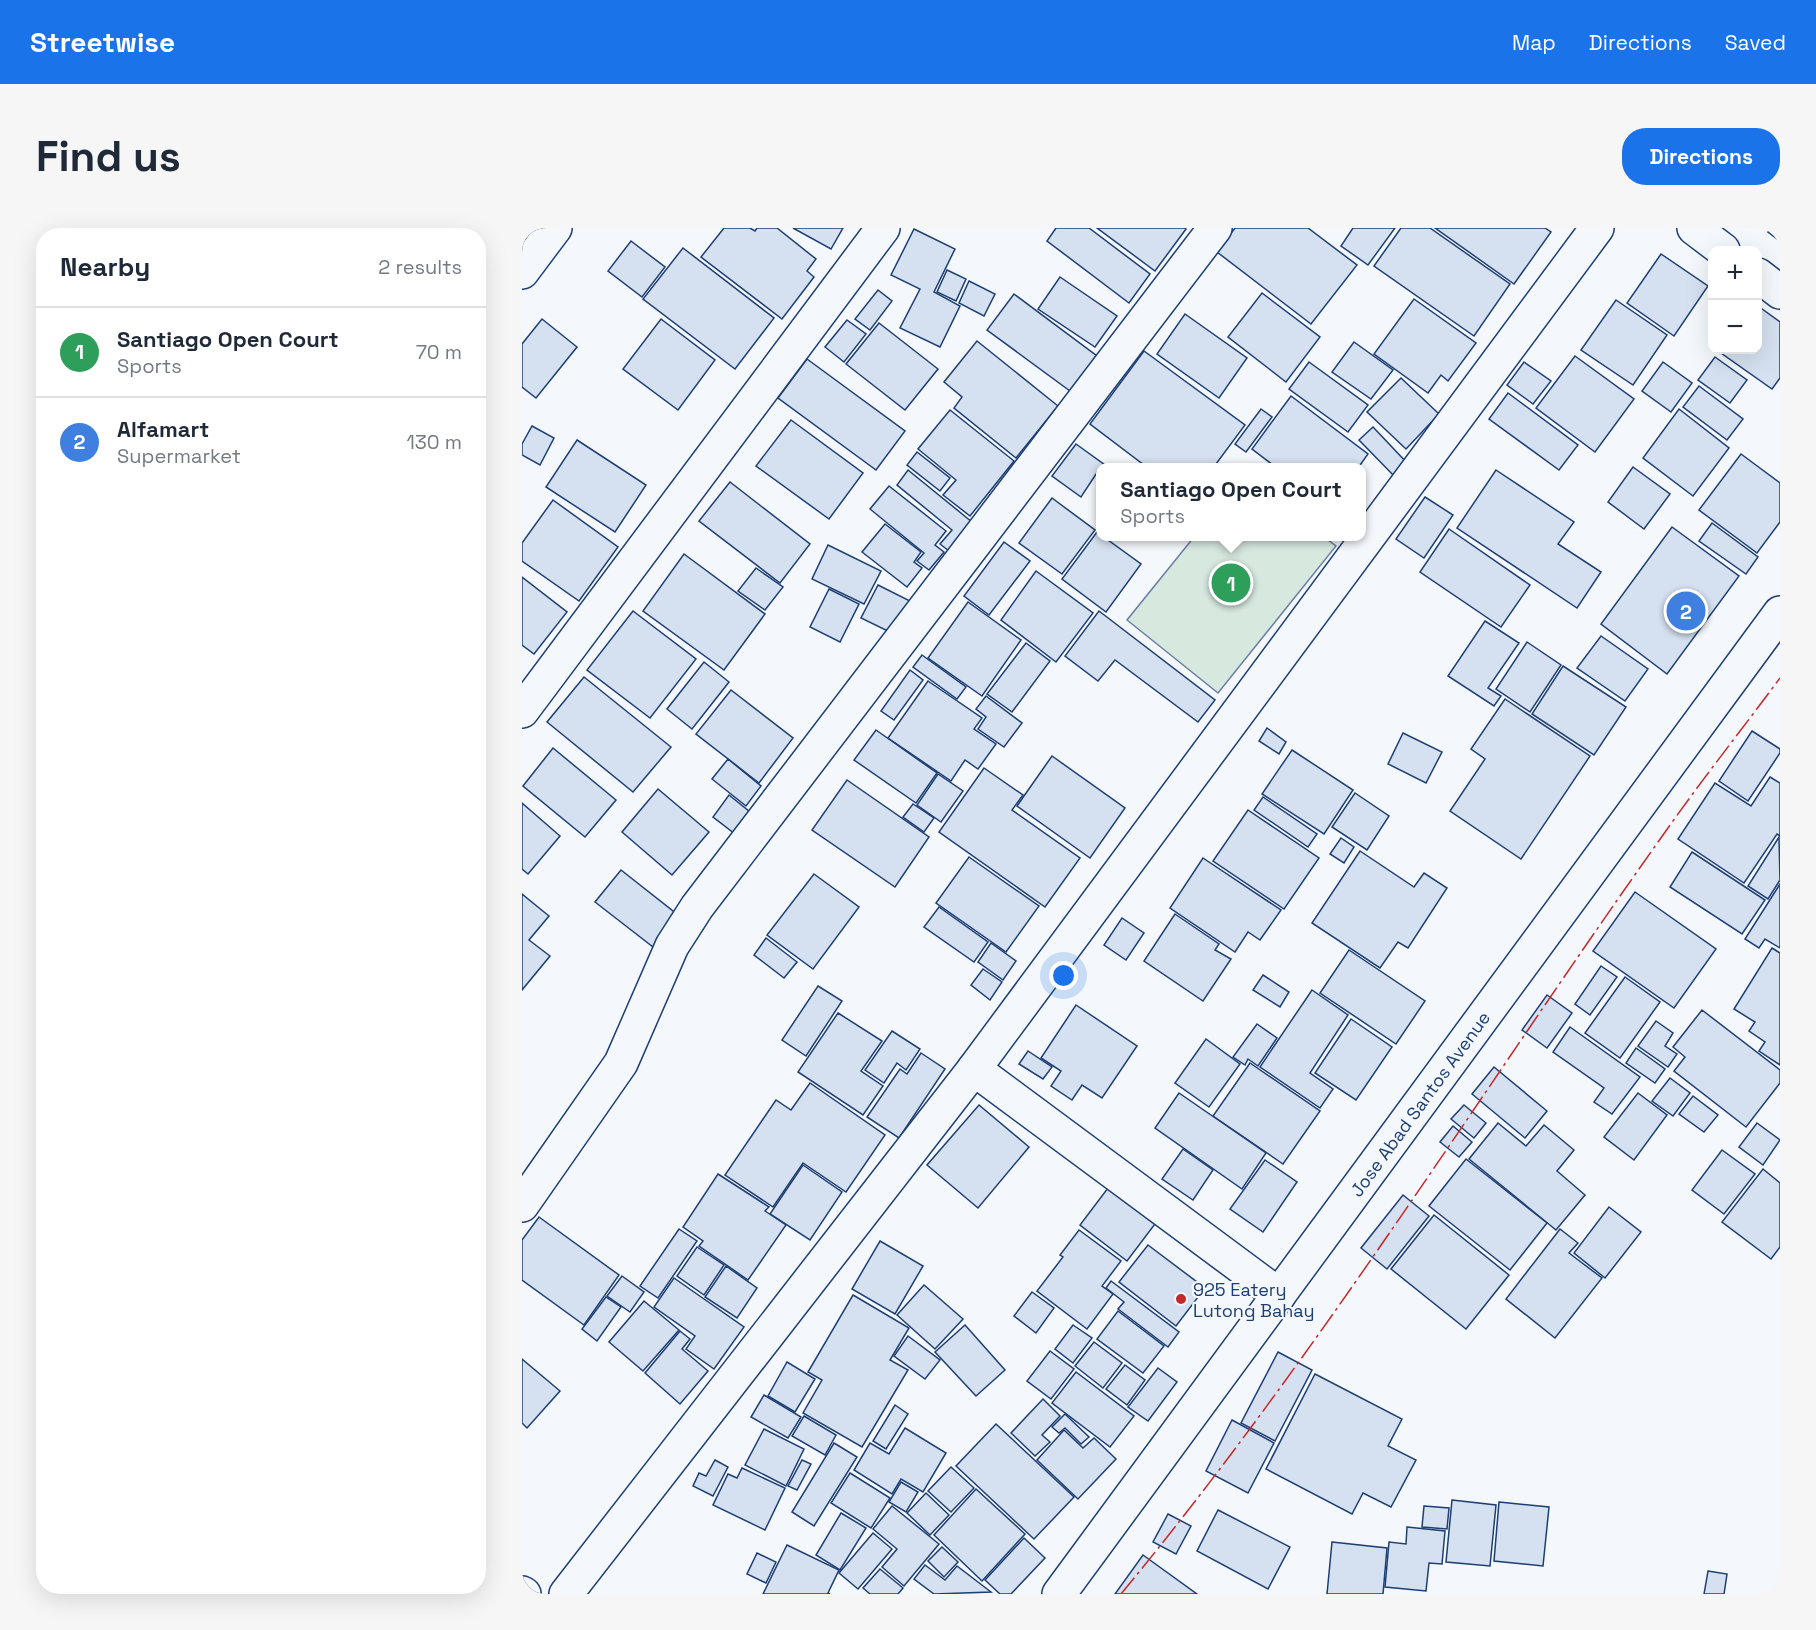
<!DOCTYPE html>
<html lang="en">
<head>
<meta charset="utf-8">
<style>
	body { margin:0; font-family:"Space Grotesk",sans-serif; background:#f6f6f7; color:#1f2937 }
	.controls { position:absolute; right:18px; top:18px; display:grid; overflow:hidden; border-radius:12px; box-shadow:0 6px 24px #0002 }
	.controls button { width:54px; height:54px; display:grid; place-items:center; padding:0; border:0; border-bottom:2px solid #e0e1e3; background:#fff; color:#1f2937; font:30px sans-serif }
	.you { position:absolute; left:542px; top:748px; width:21px; height:21px; margin:-15px; border:4px solid #fff; border-radius:50%; background:#1a73e8; box-shadow:0 0 0 9px #1a73e833 }
	.badge { display:grid; place-items:center; width:39px; height:39px; border-radius:50%; background:#1a73e8; color:#fff; font-size:20px; font-weight:700 }
	.pin { position:absolute; translate:-50% -50%; border:3px solid #fff; box-shadow:0 2px 6px #0006 }
	.popup { position:absolute; left:574px; top:235px; width:270px; height:78px; box-sizing:border-box; display:grid; place-content:center; border-radius:12px; background:#fff; filter:drop-shadow(0 2px 4px #0005); font-size:20px; white-space:nowrap; color:#747a83 }
	.popup b { font-size:22px; color:#1f2937 }
	.popup::after { content:''; position:absolute; left:50%; top:100%; margin-left:-12px; border:12px solid transparent; border-top-color:#fff }
	.list { margin:0; padding:0; list-style:none }
	h2 { display:flex; justify-content:space-between; align-items:center; height:78px; margin:0; padding:0 24px; font-size:26px }
	h2 small { font-size:20px; font-weight:400; color:#747a83 }
	.list li { display:grid; grid-template-columns:39px 1fr auto; gap:18px; align-items:center; box-sizing:border-box; height:90px; padding:0 24px; border-top:2px solid #e0e1e3 }
	.list b { display:block; font-size:22px; white-space:nowrap }
	.list p { margin:0; font-size:20px; white-space:nowrap; color:#747a83 }
	.list em { font-size:20px; font-style:normal; color:#747a83 }
	.map { position:relative; flex:none; width:1258px; height:1366px; overflow:hidden; border-radius:24px }
	header { display:flex; align-items:center; gap:36px; box-sizing:border-box; height:84px; padding:0 30px; background:#1a73e8; color:#fff }
	header strong { font-size:28px }
	nav { display:flex; gap:33px; margin-inline-start:auto; font-size:21px }
	.intro { display:flex; align-items:center; justify-content:space-between; box-sizing:border-box; height:144px; padding:0 36px }
	h1 { margin:0; font-size:42px }
	.button { padding:15px 27px; border-radius:24px; background:#1a73e8; color:#fff; font-size:21px; font-weight:700 }
	main { display:flex; gap:36px; padding:0 36px }
	aside { flex:1; background:#fff; border-radius:24px; box-shadow:0 6px 24px #0002 }
	.map>svg:first-child { display:block }
</style>
</head>
<body>
<header>
<strong>Streetwise</strong>
<nav><a>Map</a><a>Directions</a><a>Saved</a></nav>
</header>
<div class="intro"><h1>Find us</h1><a class="button">Directions</a></div>
<main>
<aside>
<h2>Nearby<small>2 results</small></h2>
<ul class="list">
<li><span class="badge" style="background:#2e9e5b">1</span><div><b>Santiago Open Court</b><p>Sports</p></div><em>70 m</em></li>
<li><span class="badge" style="background:#3f7fe0">2</span><div><b>Alfamart</b><p>Supermarket</p></div><em>130 m</em></li>
</ul>
</aside>
<div class="map">
<svg width="1258" height="1366" viewBox="0 0 1258 1366">
	<rect width="100%" height="100%" fill="#f4f7fb"/>
	<polygon fill="#d7e8df" stroke="#687fa3" stroke-width="1.5" points="672,309 802,309 814,318 696,465 605,392"/>
	<g fill="#d5e0f0" stroke="#1d3f73" stroke-width="1.5">
		<polygon points="202,0 228,0 233,3 235,0 255,0 294,31 285,43 292,49 260,91 179,29"/>
		<polygon points="271,0 321,0 309,21"/>
		<polygon points="534,0 567,0 628,46 607,75 525,13"/>
		<polygon points="575,0 663,0 664,1 633,43"/>
		<polygon points="713,0 786,0 835,37 789,96 695,24"/>
		<polygon points="831,0 873,0 846,37 819,18"/>
		<polygon points="879,0 908,0 988,56 952,108 852,38"/>
		<polygon points="913,0 1023,0 1029,4 992,56"/>
		<polygon points="1249,0 1258,0 1258,13 1246,4"/>
		<polygon points="392,1 433,21 412,64 438,78 418,119 378,100 398,61 369,47"/>
		<polygon points="109,13 143,39 120,69 86,43"/>
		<polygon points="161,20 252,90 213,141 121,71"/>
		<polygon points="1139,26 1186,58 1152,108 1105,75"/>
		<polygon points="425,42 444,51 434,73 415,64"/>
		<polygon points="538,49 595,88 573,119 516,81"/>
		<polygon points="447,53 473,66 462,88 437,75"/>
		<polygon points="356,62 370,73 348,102 333,91"/>
		<polygon points="740,65 798,109 764,154 706,109"/>
		<polygon points="492,66 575,128 548,163 465,102"/>
		<polygon points="892,71 954,115 926,153 919,147 906,165 852,126"/>
		<polygon points="1094,72 1145,107 1111,157 1059,122"/>
		<polygon points="1236,78 1258,94 1258,150 1250,161 1199,125 1201,122 1236,122"/>
		<polygon points="663,86 725,130 697,170 635,126"/>
		<polygon points="20,91 55,119 14,170 0,159 0,116"/>
		<polygon points="139,91 193,132 156,182 101,141"/>
		<polygon points="325,92 344,106 322,134 303,119"/>
		<polygon points="357,95 416,141 383,182 324,136"/>
		<polygon points="455,113 536,178 494,230 432,180 440,169 422,154"/>
		<polygon points="832,114 871,142 849,171 810,144"/>
		<polygon points="622,123 723,197 691,240 626,240 568,196"/>
		<polygon points="1053,128 1112,171 1073,224 1014,180"/>
		<polygon points="1193,129 1225,152 1208,175 1176,152"/>
		<polygon points="285,131 383,203 354,242 256,170"/>
		<polygon points="787,134 846,177 826,204 767,161"/>
		<polygon points="1002,134 1029,153 1011,176 985,157"/>
		<polygon points="1141,134 1170,155 1149,184 1120,163"/>
		<polygon points="879,150 917,186 884,221 845,184"/>
		<polygon points="1177,158 1221,191 1205,212 1161,179"/>
		<polygon points="986,165 1056,217 1037,242 967,191"/>
		<polygon points="769,168 846,226 836,240 755,240 730,221"/>
		<polygon points="739,181 750,189 724,224 713,216"/>
		<polygon points="1157,181 1207,220 1171,268 1121,230"/>
		<polygon points="428,182 492,233 448,288 421,267 434,252 396,221"/>
		<polygon points="269,192 341,245 307,291 234,238"/>
		<polygon points="10,198 32,210 18,237 0,227 0,216"/>
		<polygon points="851,199 887,237 874,250 837,212"/>
		<polygon points="55,212 124,257 93,304 24,259"/>
		<polygon points="554,216 583,237 578,240 559,269 530,248"/>
		<polygon points="395,224 428,250 418,263 385,237"/>
		<polygon points="1219,226 1258,255 1258,294 1235,325 1177,282"/>
		<polygon points="1111,239 1148,266 1122,301 1086,274"/>
		<polygon points="386,242 450,294 427,323 418,316 430,302 375,257"/>
		<polygon points="974,242 1052,294 1036,316 1079,344 1055,380 935,300"/>
		<polygon points="208,254 288,316 258,355 177,293"/>
		<polygon points="367,258 424,303 413,317 422,324 407,342 395,333 402,325 348,281"/>
		<polygon points="903,269 931,287 902,330 874,311"/>
		<polygon points="530,270 573,302 540,346 497,315"/>
		<polygon points="31,272 96,319 57,373 0,333 0,315"/>
		<polygon points="1190,295 1236,329 1224,346 1177,313"/>
		<polygon points="363,296 399,324 392,334 400,340 385,359 340,324"/>
		<polygon points="1150,299 1217,348 1145,446 1079,396"/>
		<polygon points="927,301 1008,357 979,399 898,344"/>
		<polygon points="575,304 619,336 584,384 540,351"/>
		<polygon points="482,314 508,333 467,387 442,368"/>
		<polygon points="306,317 359,343 342,376 290,351"/>
		<polygon points="162,326 243,386 202,442 121,383"/>
		<polygon points="234,340 261,359 243,382 216,363"/>
		<polygon points="514,343 571,385 534,434 479,392"/>
		<polygon points="0,349 45,384 12,426 0,417"/>
		<polygon points="356,357 394,376 378,409 339,390"/>
		<polygon points="307,361 337,376 318,414 288,399"/>
		<polygon points="446,374 499,412 460,468 406,430"/>
		<polygon points="111,383 174,431 128,490 65,442"/>
		<polygon points="577,383 693,472 676,494 593,432 576,453 543,428"/>
		<polygon points="963,393 997,415 966,460 979,468 972,478 926,448"/>
		<polygon points="1079,408 1126,441 1103,473 1055,440"/>
		<polygon points="1005,414 1039,437 1008,484 974,461"/>
		<polygon points="504,415 528,433 490,484 465,466"/>
		<polygon points="400,427 444,459 435,471 391,439"/>
		<polygon points="182,434 207,454 170,501 145,481"/>
		<polygon points="1041,438 1104,479 1072,527 1010,486"/>
		<polygon points="388,442 401,452 372,492 359,483"/>
		<polygon points="62,449 149,519 111,564 25,494"/>
		<polygon points="406,453 460,490 452,501 474,516 456,541 443,532 429,553 366,510"/>
		<polygon points="209,462 271,510 237,555 174,506"/>
		<polygon points="464,468 500,495 482,519 456,501 464,489 454,481"/>
		<polygon points="983,471 1068,528 999,631 928,583 963,531 949,521"/>
		<polygon points="745,500 764,514 757,526 737,513"/>
		<polygon points="354,502 415,545 394,575 332,532"/>
		<polygon points="1230,503 1258,521 1258,525 1226,573 1197,553"/>
		<polygon points="881,505 920,524 904,555 866,536"/>
		<polygon points="31,520 94,572 63,609 1,558"/>
		<polygon points="770,522 831,562 802,606 740,566"/>
		<polygon points="530,528 603,580 568,630 495,578"/>
		<polygon points="206,531 239,558 224,578 190,551"/>
		<polygon points="462,540 501,567 490,582 558,630 523,679 417,604"/>
		<polygon points="416,546 441,563 419,594 395,577"/>
		<polygon points="1248,549 1258,555 1258,608 1255,606 1222,655 1156,611 1193,555 1229,578"/>
		<polygon points="325,552 407,609 373,659 290,602"/>
		<polygon points="136,561 187,604 150,647 100,604"/>
		<polygon points="833,565 867,588 845,622 810,599"/>
		<polygon points="207,567 233,588 217,609 191,589"/>
		<polygon points="741,569 795,606 786,619 732,582"/>
		<polygon points="0,575 38,608 6,646 0,641"/>
		<polygon points="391,576 412,590 402,604 381,589"/>
		<polygon points="726,582 797,630 762,681 691,633"/>
		<polygon points="1257,609 1258,652 1246,671 1226,658"/>
		<polygon points="819,610 832,619 822,635 808,626"/>
		<polygon points="838,623 892,659 902,645 925,660 886,720 876,714 858,740 790,695"/>
		<polygon points="1170,624 1243,672 1220,706 1148,659"/>
		<polygon points="447,629 517,678 484,724 414,675"/>
		<polygon points="681,630 759,682 738,712 726,704 713,724 648,680"/>
		<polygon points="99,642 156,687 131,719 73,674"/>
		<polygon points="292,646 337,679 291,741 245,707"/>
		<polygon points="1258,656 1258,720 1243,711 1237,720 1223,711"/>
		<polygon points="1113,664 1194,721 1152,780 1071,723"/>
		<polygon points="0,666 27,688 7,712 28,728 0,762"/>
		<polygon points="417,679 466,714 452,734 402,699"/>
		<polygon points="653,686 697,716 693,722 709,731 681,773 622,733"/>
		<polygon points="600,690 622,705 604,732 582,717"/>
		<polygon points="244,710 275,734 262,750 232,727"/>
		<polygon points="469,715 494,733 481,752 456,734"/>
		<polygon points="1250,720 1258,725 1258,837 1237,823 1243,814 1227,803 1233,794 1212,781"/>
		<polygon points="827,722 903,773 874,816 798,765"/>
		<polygon points="1079,738 1095,749 1068,787 1053,776"/>
		<polygon points="461,741 480,754 468,772 449,757"/>
		<polygon points="741,747 767,764 758,779 731,762"/>
		<polygon points="1103,749 1138,774 1098,830 1063,805"/>
		<polygon points="296,758 320,773 284,828 260,812"/>
		<polygon points="790,762 826,787 788,845 811,861 798,880 738,839"/>
		<polygon points="1025,767 1050,785 1025,820 1000,802"/>
		<polygon points="554,777 615,818 580,870 560,857 550,872 529,858 539,843 519,830"/>
		<polygon points="1180,782 1258,842 1258,855 1224,899 1152,843 1163,829 1151,819"/>
		<polygon points="316,785 360,813 339,843 361,858 341,887 276,844"/>
		<polygon points="829,791 870,819 834,872 793,845"/>
		<polygon points="1134,793 1151,805 1143,818 1155,826 1146,839 1116,818"/>
		<polygon points="735,796 755,810 736,838 726,831 723,837 711,829"/>
		<polygon points="1048,799 1118,849 1090,886 1072,874 1082,860 1031,824"/>
		<polygon points="370,803 398,821 384,842 375,835 362,855 343,842"/>
		<polygon points="684,811 718,836 687,879 653,855"/>
		<polygon points="1114,820 1143,841 1133,855 1104,835"/>
		<polygon points="506,823 530,839 521,851 497,836"/>
		<polygon points="399,825 423,841 377,910 345,889 378,841 385,846"/>
		<polygon points="728,835 798,883 761,936 691,888"/>
		<polygon points="972,839 1025,883 1003,910 950,866"/>
		<polygon points="1148,850 1168,865 1151,888 1130,873"/>
		<polygon points="288,855 363,907 324,964 281,935 251,979 203,947 254,872 269,882"/>
		<polygon points="657,865 744,925 720,961 633,900"/>
		<polygon points="1116,865 1145,887 1112,932 1082,909"/>
		<polygon points="1171,868 1196,887 1182,904 1157,886"/>
		<polygon points="457,877 507,919 456,980 405,937"/>
		<polygon points="942,877 964,895 952,910 929,891"/>
		<polygon points="976,895 1004,918 1022,897 1052,922 1035,943 1063,967 1034,1002 947,931"/>
		<polygon points="1235,895 1258,912 1241,937 1217,919"/>
		<polygon points="931,898 950,914 937,929 918,914"/>
		<polygon points="661,921 691,942 671,972 640,951"/>
		<polygon points="1200,922 1233,946 1202,986 1170,962"/>
		<polygon points="944,931 1025,995 988,1042 907,978"/>
		<polygon points="743,932 775,954 741,1004 708,981"/>
		<polygon points="281,937 320,964 288,1012 248,986"/>
		<polygon points="1241,941 1258,955 1258,1019 1249,1031 1200,994"/>
		<polygon points="196,946 247,979 243,983 264,997 226,1052 177,1018 181,1013 161,999"/>
		<polygon points="586,960 633,996 605,1033 558,997"/>
		<polygon points="881,967 907,988 865,1041 839,1020"/>
		<polygon points="1087,979 1119,1004 1083,1050 1052,1025"/>
		<polygon points="912,987 987,1047 944,1101 869,1041"/>
		<polygon points="17,989 97,1047 62,1097 0,1052 0,1012"/>
		<polygon points="157,1001 175,1013 136,1070 118,1058"/>
		<polygon points="1038,1001 1056,1015 1047,1025 1080,1050 1033,1110 984,1071"/>
		<polygon points="557,1002 599,1033 580,1058 591,1066 565,1101 515,1063 541,1029 538,1027"/>
		<polygon points="358,1013 401,1038 373,1086 330,1061"/>
		<polygon points="626,1017 683,1060 654,1098 597,1054"/>
		<polygon points="175,1019 202,1037 182,1067 155,1048"/>
		<polygon points="204,1038 235,1060 215,1090 183,1069"/>
		<polygon points="100,1048 122,1064 108,1084 85,1068"/>
		<polygon points="152,1050 222,1099 192,1141 164,1121 173,1108 132,1079"/>
		<polygon points="589,1053 657,1104 646,1119 596,1081 602,1074 584,1060"/>
		<polygon points="402,1057 441,1091 413,1121 375,1087"/>
		<polygon points="510,1064 532,1080 514,1105 492,1088"/>
		<polygon points="331,1067 387,1100 368,1132 386,1142 340,1219 281,1185 300,1152 286,1144"/>
		<polygon points="84,1069 99,1079 75,1113 60,1101"/>
		<polygon points="122,1073 157,1102 121,1143 87,1114"/>
		<polygon points="596,1083 642,1118 621,1145 575,1111"/>
		<polygon points="443,1097 483,1142 454,1168 413,1124"/>
		<polygon points="551,1097 570,1110 551,1135 533,1121"/>
		<polygon points="158,1103 168,1111 160,1121 186,1143 158,1176 123,1145"/>
		<polygon points="386,1108 418,1132 403,1151 372,1128"/>
		<polygon points="572,1114 600,1135 581,1160 553,1138"/>
		<polygon points="528,1123 552,1141 529,1171 505,1153"/>
		<polygon points="756,1124 790,1142 753,1213 719,1195"/>
		<polygon points="0,1131 38,1163 5,1200 0,1195"/>
		<polygon points="265,1134 293,1151 273,1184 246,1168"/>
		<polygon points="603,1137 623,1152 605,1177 584,1161"/>
		<polygon points="636,1140 655,1154 626,1193 606,1179"/>
		<polygon points="554,1144 612,1188 588,1219 530,1175"/>
		<polygon points="793,1146 880,1191 866,1218 894,1232 869,1279 841,1265 830,1286 744,1241"/>
		<polygon points="242,1167 279,1189 266,1210 229,1189"/>
		<polygon points="521,1171 538,1188 520,1207 528,1214 513,1228 489,1205"/>
		<polygon points="373,1177 386,1186 364,1221 351,1213"/>
		<polygon points="543,1186 567,1209 559,1216 543,1200 537,1205 530,1199"/>
		<polygon points="282,1188 314,1207 303,1227 270,1208"/>
		<polygon points="710,1192 752,1215 726,1265 684,1243"/>
		<polygon points="474,1196 552,1269 512,1311 434,1238"/>
		<polygon points="383,1200 424,1225 401,1264 379,1251 370,1266 332,1242 348,1215 367,1226"/>
		<polygon points="242,1201 282,1221 264,1258 223,1237"/>
		<polygon points="542,1202 561,1220 572,1210 594,1231 556,1271 515,1232"/>
		<polygon points="312,1215 335,1229 292,1298 270,1284"/>
		<polygon points="193,1232 206,1239 191,1268 171,1258 177,1245 184,1248"/>
		<polygon points="280,1232 289,1236 275,1262 266,1258"/>
		<polygon points="429,1239 452,1260 429,1284 406,1263"/>
		<polygon points="220,1240 263,1260 243,1302 191,1277 206,1246 215,1250"/>
		<polygon points="328,1245 368,1270 349,1300 309,1275"/>
		<polygon points="379,1254 396,1264 384,1284 367,1274"/>
		<polygon points="454,1261 503,1306 460,1353 412,1307"/>
		<polygon points="404,1265 427,1287 408,1307 385,1285"/>
		<polygon points="930,1272 974,1277 968,1338 924,1334"/>
		<polygon points="977,1274 1027,1279 1021,1338 972,1333"/>
		<polygon points="370,1278 417,1316 382,1358 360,1339 375,1321 351,1301"/>
		<polygon points="902,1278 927,1280 925,1301 900,1299"/>
		<polygon points="696,1282 768,1319 746,1361 675,1323"/>
		<polygon points="319,1285 344,1300 318,1342 294,1327"/>
		<polygon points="646,1286 669,1298 654,1326 631,1314"/>
		<polygon points="885,1299 923,1303 920,1336 907,1335 904,1363 863,1359 867,1314 884,1316"/>
		<polygon points="351,1305 370,1321 336,1361 317,1345"/>
		<polygon points="502,1310 523,1330 489,1366 478,1366 463,1352"/>
		<polygon points="810,1314 865,1320 861,1366 805,1366"/>
		<polygon points="265,1317 317,1342 306,1365 308,1366 241,1366"/>
		<polygon points="420,1319 436,1334 422,1349 406,1333"/>
		<polygon points="235,1325 254,1334 244,1355 225,1346"/>
		<polygon points="621,1327 675,1366 593,1366"/>
		<polygon points="403,1337 423,1352 435,1338 469,1364 412,1366 392,1351"/>
		<polygon points="358,1341 381,1360 376,1366 348,1366 341,1360"/>
		<polygon points="1186,1343 1205,1346 1202,1366 1182,1366"/>
	</g>
	<g fill="none" stroke-linecap="round" stroke-linejoin="round">
		<defs>
			<g id="minor">
				<polyline points="1172,0 1201,22"/>
				<polyline points="0,44 33,0"/>
				<polyline points="1236,47 1258,64"/>
				<polyline points="0,483 361,0"/>
				<polyline points="452,841 757,1067"/>
				<polyline points="0,977 99,835 150,718 175,679 693,0"/>
				<polyline points="0,1365 2,1366"/>
				<polyline points="44,1366 452,841 1075,0"/>
			</g>
			<polyline id="highway" points="537,1366 1258,385"/>
		</defs>
		<use href="#minor" stroke="#1d3f73" stroke-width="36"/>
		<use href="#highway" stroke="#1d3f73" stroke-width="36"/>
		<use href="#minor" stroke="#f4f7fb" stroke-width="33"/>
		<use href="#highway" stroke="#f4f7fb" stroke-width="33"/>
		<path stroke="#c62828" stroke-width="1.5" stroke-dasharray="21 4.5 3 4.5" stroke-linecap="butt" d="M599,1366C799,1124 964,855 1146,600C1182,549 1221,500 1258,450"/>
	</g>
	<circle fill="#c62828" stroke="#f4f7fb" stroke-width="2" cx="659" cy="1071" r="6"/>
	<g text-anchor="middle" dominant-baseline="central" stroke-width="4.5" stroke-linejoin="round" paint-order="stroke">
		<g font-size="18" fill="#1d3f73" stroke="#f4f7fb">
			<text transform="translate(898 876) rotate(-54)">Jose Abad Santos Avenue</text>
		</g>
		<g font-size="18" fill="#1d3f73" stroke="#f4f7fb" text-anchor="start">
			<text x="671" y="1061">925 Eatery<tspan x="671" dy="21">Lutong Bahay</tspan></text>
		</g>
	</g>
</svg>
<div class="controls">
<button>+</button>
<button>−</button>
</div>
<div class="you"></div>
<div class="pin badge" style="left:709px;top:355px;background:#2e9e5b">1</div>
<div class="popup"><b>Santiago Open Court</b>Sports</div>
<div class="pin badge" style="left:1164px;top:383px;background:#3f7fe0">2</div>
</div>
</main>
</body>
</html>
